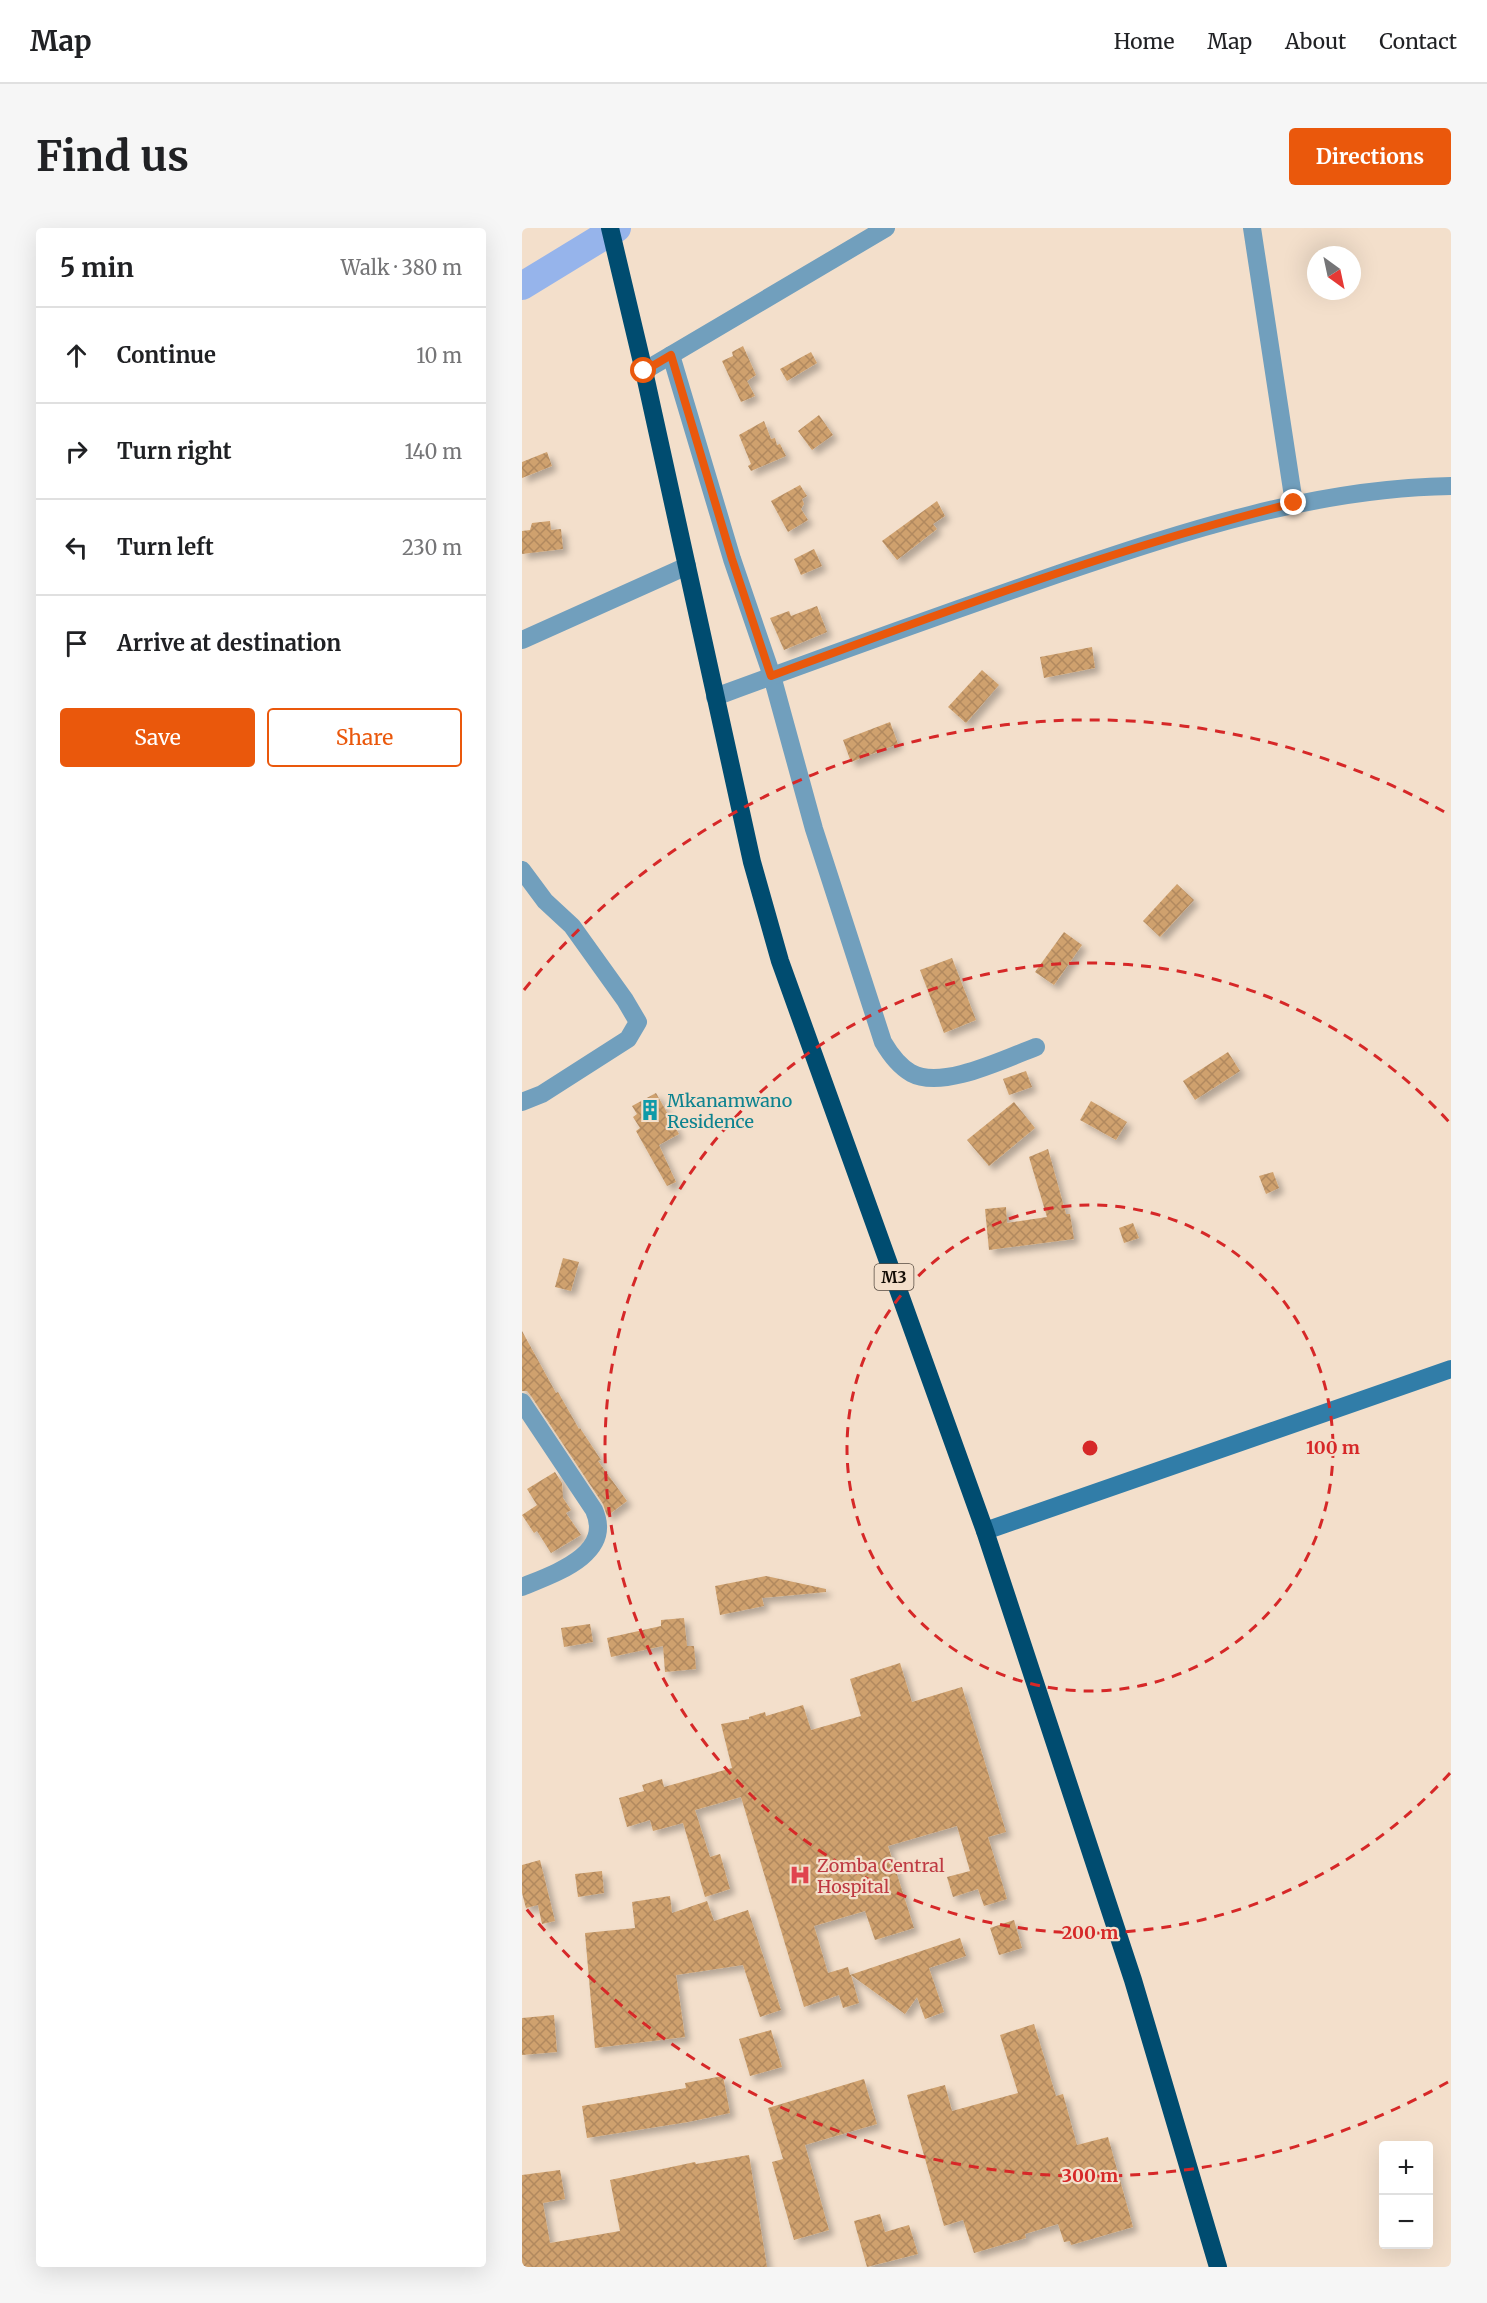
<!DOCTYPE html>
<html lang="en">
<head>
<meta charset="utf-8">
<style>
	body { margin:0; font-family:Merriweather,serif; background:#f6f6f6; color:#202124 }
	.controls { position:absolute; right:18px; bottom:18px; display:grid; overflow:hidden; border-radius:6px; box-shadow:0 6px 24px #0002 }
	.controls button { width:54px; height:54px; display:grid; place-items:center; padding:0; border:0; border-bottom:2px solid #e0e0e0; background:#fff; color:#202124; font:30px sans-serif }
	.compass { position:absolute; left:785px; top:18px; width:54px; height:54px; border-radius:50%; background:#fff; box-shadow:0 6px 24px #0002; rotate:147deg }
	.stop { position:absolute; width:18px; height:18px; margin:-14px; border:4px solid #ea580c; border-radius:50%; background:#fff }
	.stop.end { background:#ea580c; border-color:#fff; box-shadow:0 2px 6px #0008 }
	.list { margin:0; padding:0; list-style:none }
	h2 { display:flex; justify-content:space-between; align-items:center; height:78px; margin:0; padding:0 24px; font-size:26px }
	h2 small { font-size:20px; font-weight:400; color:#757577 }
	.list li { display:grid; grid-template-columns:39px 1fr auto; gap:18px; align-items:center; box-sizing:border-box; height:96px; padding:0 24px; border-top:2px solid #e0e0e0 }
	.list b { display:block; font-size:22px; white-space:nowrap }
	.list em { font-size:20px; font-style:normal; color:#757577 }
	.actions { display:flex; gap:12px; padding:18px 24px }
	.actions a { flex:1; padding:14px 0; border:2px solid #ea580c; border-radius:6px; text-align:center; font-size:21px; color:#ea580c }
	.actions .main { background:#ea580c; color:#fff }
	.icon { flex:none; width:33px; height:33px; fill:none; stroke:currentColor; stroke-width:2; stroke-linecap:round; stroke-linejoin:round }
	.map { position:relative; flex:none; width:929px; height:2039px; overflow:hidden; border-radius:6px }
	header { display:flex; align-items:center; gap:36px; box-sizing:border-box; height:84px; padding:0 30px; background:#fff; border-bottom:2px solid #e0e0e0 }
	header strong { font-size:28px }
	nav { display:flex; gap:33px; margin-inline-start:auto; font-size:21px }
	.intro { display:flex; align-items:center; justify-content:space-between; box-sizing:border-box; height:144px; padding:0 36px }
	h1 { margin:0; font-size:42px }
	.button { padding:15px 27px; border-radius:6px; background:#ea580c; color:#fff; font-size:21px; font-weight:700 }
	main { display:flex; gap:36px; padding:0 36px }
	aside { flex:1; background:#fff; border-radius:6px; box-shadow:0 6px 24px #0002 }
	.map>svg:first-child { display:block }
</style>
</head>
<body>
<header>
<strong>Map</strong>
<nav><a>Home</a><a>Map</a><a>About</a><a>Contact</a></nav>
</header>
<div class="intro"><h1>Find us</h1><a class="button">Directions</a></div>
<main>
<aside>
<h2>5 min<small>Walk · 380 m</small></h2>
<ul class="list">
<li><svg class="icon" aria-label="ahead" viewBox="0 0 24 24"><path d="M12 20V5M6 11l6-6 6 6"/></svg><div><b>Continue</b></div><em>10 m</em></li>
<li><svg class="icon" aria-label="right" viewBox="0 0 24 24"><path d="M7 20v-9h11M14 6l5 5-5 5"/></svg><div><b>Turn right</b></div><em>140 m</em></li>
<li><svg class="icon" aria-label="left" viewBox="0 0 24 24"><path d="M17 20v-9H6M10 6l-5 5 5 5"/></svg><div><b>Turn left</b></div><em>230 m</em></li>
<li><svg class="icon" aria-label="arrive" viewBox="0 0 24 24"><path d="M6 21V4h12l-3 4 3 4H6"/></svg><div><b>Arrive at destination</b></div></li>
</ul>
<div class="actions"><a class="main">Save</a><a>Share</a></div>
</aside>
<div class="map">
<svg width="929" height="2039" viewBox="0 0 929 2039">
	<defs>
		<pattern id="building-cross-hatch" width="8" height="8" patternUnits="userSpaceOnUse" patternTransform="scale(1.5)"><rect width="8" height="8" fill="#cfa16e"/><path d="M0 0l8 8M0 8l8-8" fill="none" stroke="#b1895e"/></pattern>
		<filter id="shadow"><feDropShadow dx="5" dy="5" stdDeviation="3" flood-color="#0004"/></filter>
	</defs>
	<rect width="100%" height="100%" fill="#f3dfcb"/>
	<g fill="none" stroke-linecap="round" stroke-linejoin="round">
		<polyline stroke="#96b4eb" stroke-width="28" points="0,58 95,0"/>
	</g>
	<g fill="url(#building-cross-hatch)" filter="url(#shadow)">
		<polygon points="221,118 234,147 225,153 233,168 219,174 200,133 211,128 210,124"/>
		<polygon points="289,124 295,135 265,153 258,141"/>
		<polygon points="297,187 311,207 290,222 276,203"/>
		<polygon points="242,193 249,211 253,210 255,217 258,216 264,228 229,243 226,238 229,236 217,207"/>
		<polygon points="25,224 30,238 0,250 0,234"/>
		<polygon points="278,257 285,268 280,271 282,276 279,281 286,292 266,304 249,273"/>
		<polygon points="415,273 423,288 411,296 415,301 375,332 360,313"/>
		<polygon points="28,293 29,302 39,301 41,321 0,326 0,303 8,302 10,295"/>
		<polygon points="292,321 300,338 279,347 272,331"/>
		<polygon points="295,378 305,404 262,422 248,390 267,383 269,388"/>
		<polygon points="570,419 573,440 522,450 518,429"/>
		<polygon points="460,442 477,457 444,495 426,479"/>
		<polygon points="368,494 376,516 329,534 321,512"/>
		<polygon points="655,656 672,672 638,709 621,693"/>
		<polygon points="542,704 560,717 532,757 513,744"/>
		<polygon points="430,730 454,792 422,805 398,742"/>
		<polygon points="706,824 718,843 673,872 661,853"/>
		<polygon points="504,843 510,859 487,867 481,851"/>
		<polygon points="134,865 157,906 137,917 154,954 145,958 114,903 118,900 111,889 115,886 110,878"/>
		<polygon points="569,873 605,894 594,912 558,892"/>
		<polygon points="492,874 513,900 467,938 445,912"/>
		<polygon points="526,921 544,986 548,986 552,1011 467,1022 463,981 484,979 485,995 525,989 507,929"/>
		<polygon points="751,944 757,960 744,966 737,948"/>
		<polygon points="611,995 617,1010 602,1015 597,1000"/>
		<polygon points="41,1030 57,1034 49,1063 33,1059"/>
		<polygon points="0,1103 34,1165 36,1164 57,1201 58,1200 79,1232 76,1233 105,1273 85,1288 81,1276 9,1168 5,1163 0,1163"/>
		<polygon points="33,1244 40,1255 41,1270 49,1282 44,1285 59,1307 29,1325 15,1303 12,1305 0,1287 15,1277 5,1261"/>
		<polygon points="244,1348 304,1361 304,1364 240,1370 242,1378 198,1387 193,1358"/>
		<polygon points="162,1390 165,1418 172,1418 174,1441 143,1444 141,1418 89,1429 85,1410 139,1398 139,1392"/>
		<polygon points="68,1396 71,1414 42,1419 39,1400"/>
		<polygon points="378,1435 390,1474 440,1459 484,1604 466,1609 485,1671 462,1678 456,1661 431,1669 425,1649 448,1643 435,1598 366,1618 392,1700 353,1712 343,1683 292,1698 306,1745 326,1739 328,1747 438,1710 444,1728 407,1740 422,1784 403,1791 395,1769 383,1786 329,1747 337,1775 321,1780 317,1767 282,1779 219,1569 173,1582 188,1629 198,1626 208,1661 183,1669 161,1595 131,1603 128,1592 105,1599 97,1570 122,1563 120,1557 140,1551 142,1559 210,1540 199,1496 227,1491 227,1489 243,1484 244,1488 281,1477 289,1502 339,1488 328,1451"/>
		<polygon points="18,1632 33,1693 20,1696 16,1677 4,1680 0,1665 0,1637"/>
		<polygon points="80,1643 82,1665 56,1669 53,1646"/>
		<polygon points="148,1668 150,1685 185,1673 192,1693 226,1682 259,1782 238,1789 221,1737 154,1747 163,1809 73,1820 63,1705 113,1700 110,1674"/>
		<polygon points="492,1692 500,1720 477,1727 468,1700"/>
		<polygon points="32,1787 35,1824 0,1827 0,1790"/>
		<polygon points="512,1796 534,1868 541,1866 555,1917 586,1909 611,1999 549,2017 548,2013 542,2014 536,1996 503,2006 504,2010 452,2025 441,1992 422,1998 385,1867 423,1857 430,1883 496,1865 478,1807"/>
		<polygon points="249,1802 260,1839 228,1848 217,1811"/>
		<polygon points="201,1848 208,1885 166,1894 65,1910 60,1878 164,1860 163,1855"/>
		<polygon points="342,1851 355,1896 283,1917 307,2002 272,2012 250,1934 261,1931 246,1880"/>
		<polygon points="227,1927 245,2039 0,2039 0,1947 38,1942 43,1971 21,1975 28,2015 98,2003 88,1952 173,1934 174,1936"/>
		<polygon points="358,1986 363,2004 387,1997 396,2026 345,2039 332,1993"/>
	</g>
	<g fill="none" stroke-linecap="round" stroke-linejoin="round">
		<g stroke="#719fbd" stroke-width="18">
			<polyline points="730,0 772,275"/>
			<path d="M149,127L210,331L250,448L292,601L361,814C368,826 377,838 389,845C420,862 482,831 514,819"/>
			<polyline points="122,143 364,0"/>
			<polyline points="0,412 165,338"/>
			<path d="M193,469C307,427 421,386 536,346C663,303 793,260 929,258"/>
			<polyline points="0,642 23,673 50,698 103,772 116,794 106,811 20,866 0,874"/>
			<path d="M0,1174L72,1282C92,1327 31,1346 0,1359"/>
		</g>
		<polyline stroke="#317da8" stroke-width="18" points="463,1303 929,1141"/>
		<polyline stroke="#004c70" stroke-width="18" points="88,0 122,143 230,634 258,733 463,1303 611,1752 696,2039"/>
	</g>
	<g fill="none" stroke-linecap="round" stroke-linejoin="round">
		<path stroke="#ea580c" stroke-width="8" d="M122,143L149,127L210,331L249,448C421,384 594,320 772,275"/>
	</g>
	<g fill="none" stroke="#d62828" stroke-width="3" stroke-dasharray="10 8">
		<circle cx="568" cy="1220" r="243"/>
		<path d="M928 1545A485 485 0 1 1 928 895"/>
		<path d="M926 1854A728 728 0 0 1 2 1678M2 762A728 728 0 0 1 926 586"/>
	</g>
	<defs>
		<symbol id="building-bare" viewBox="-9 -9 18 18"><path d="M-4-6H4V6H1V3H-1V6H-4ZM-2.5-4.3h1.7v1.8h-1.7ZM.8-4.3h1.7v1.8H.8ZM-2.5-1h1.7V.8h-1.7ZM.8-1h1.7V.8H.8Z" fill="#0f9aa8" stroke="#f3dfcb" stroke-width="2.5" paint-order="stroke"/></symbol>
		<symbol id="hospital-bare" viewBox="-9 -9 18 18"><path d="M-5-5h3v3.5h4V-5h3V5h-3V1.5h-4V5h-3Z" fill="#e0444e" stroke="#f3dfcb" stroke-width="2.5" paint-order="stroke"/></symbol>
	</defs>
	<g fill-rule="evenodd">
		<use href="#building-bare" x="113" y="867" width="30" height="30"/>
		<use href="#hospital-bare" x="263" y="1632" width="30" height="30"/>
	</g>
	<g text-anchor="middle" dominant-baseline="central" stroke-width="4.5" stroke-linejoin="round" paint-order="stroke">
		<rect fill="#f3dfcb" stroke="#564b41" stroke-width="1.5" x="352.5" y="1036" width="39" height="26" rx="4.5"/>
		<g font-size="16" font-weight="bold" fill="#120c06">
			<text x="372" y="1049">M3</text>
		</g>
		<g font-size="18" fill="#0d838f" stroke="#f3dfcb" text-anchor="start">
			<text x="145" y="872">Mkanamwano<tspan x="145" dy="21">Residence</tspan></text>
		</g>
		<g font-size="18" fill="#be3a42" stroke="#f3dfcb" text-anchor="start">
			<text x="295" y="1637">Zomba Central<tspan x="295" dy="21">Hospital</tspan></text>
		</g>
	</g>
	<circle cx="568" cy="1220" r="9" fill="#d62828" stroke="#f3dfcb" stroke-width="3"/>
	<g font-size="18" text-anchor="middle" font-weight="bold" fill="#d62828" stroke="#f3dfcb" stroke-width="4.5" stroke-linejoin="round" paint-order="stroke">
		<text x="811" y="1226">100 m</text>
		<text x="568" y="1711">200 m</text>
		<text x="568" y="1954">300 m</text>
	</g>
</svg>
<div class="controls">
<button>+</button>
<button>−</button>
</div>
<svg class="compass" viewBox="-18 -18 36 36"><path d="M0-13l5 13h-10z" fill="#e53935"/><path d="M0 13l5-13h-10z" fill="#757577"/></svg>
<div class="stop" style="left:122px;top:143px"></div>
<div class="stop end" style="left:772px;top:275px"></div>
</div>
</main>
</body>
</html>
